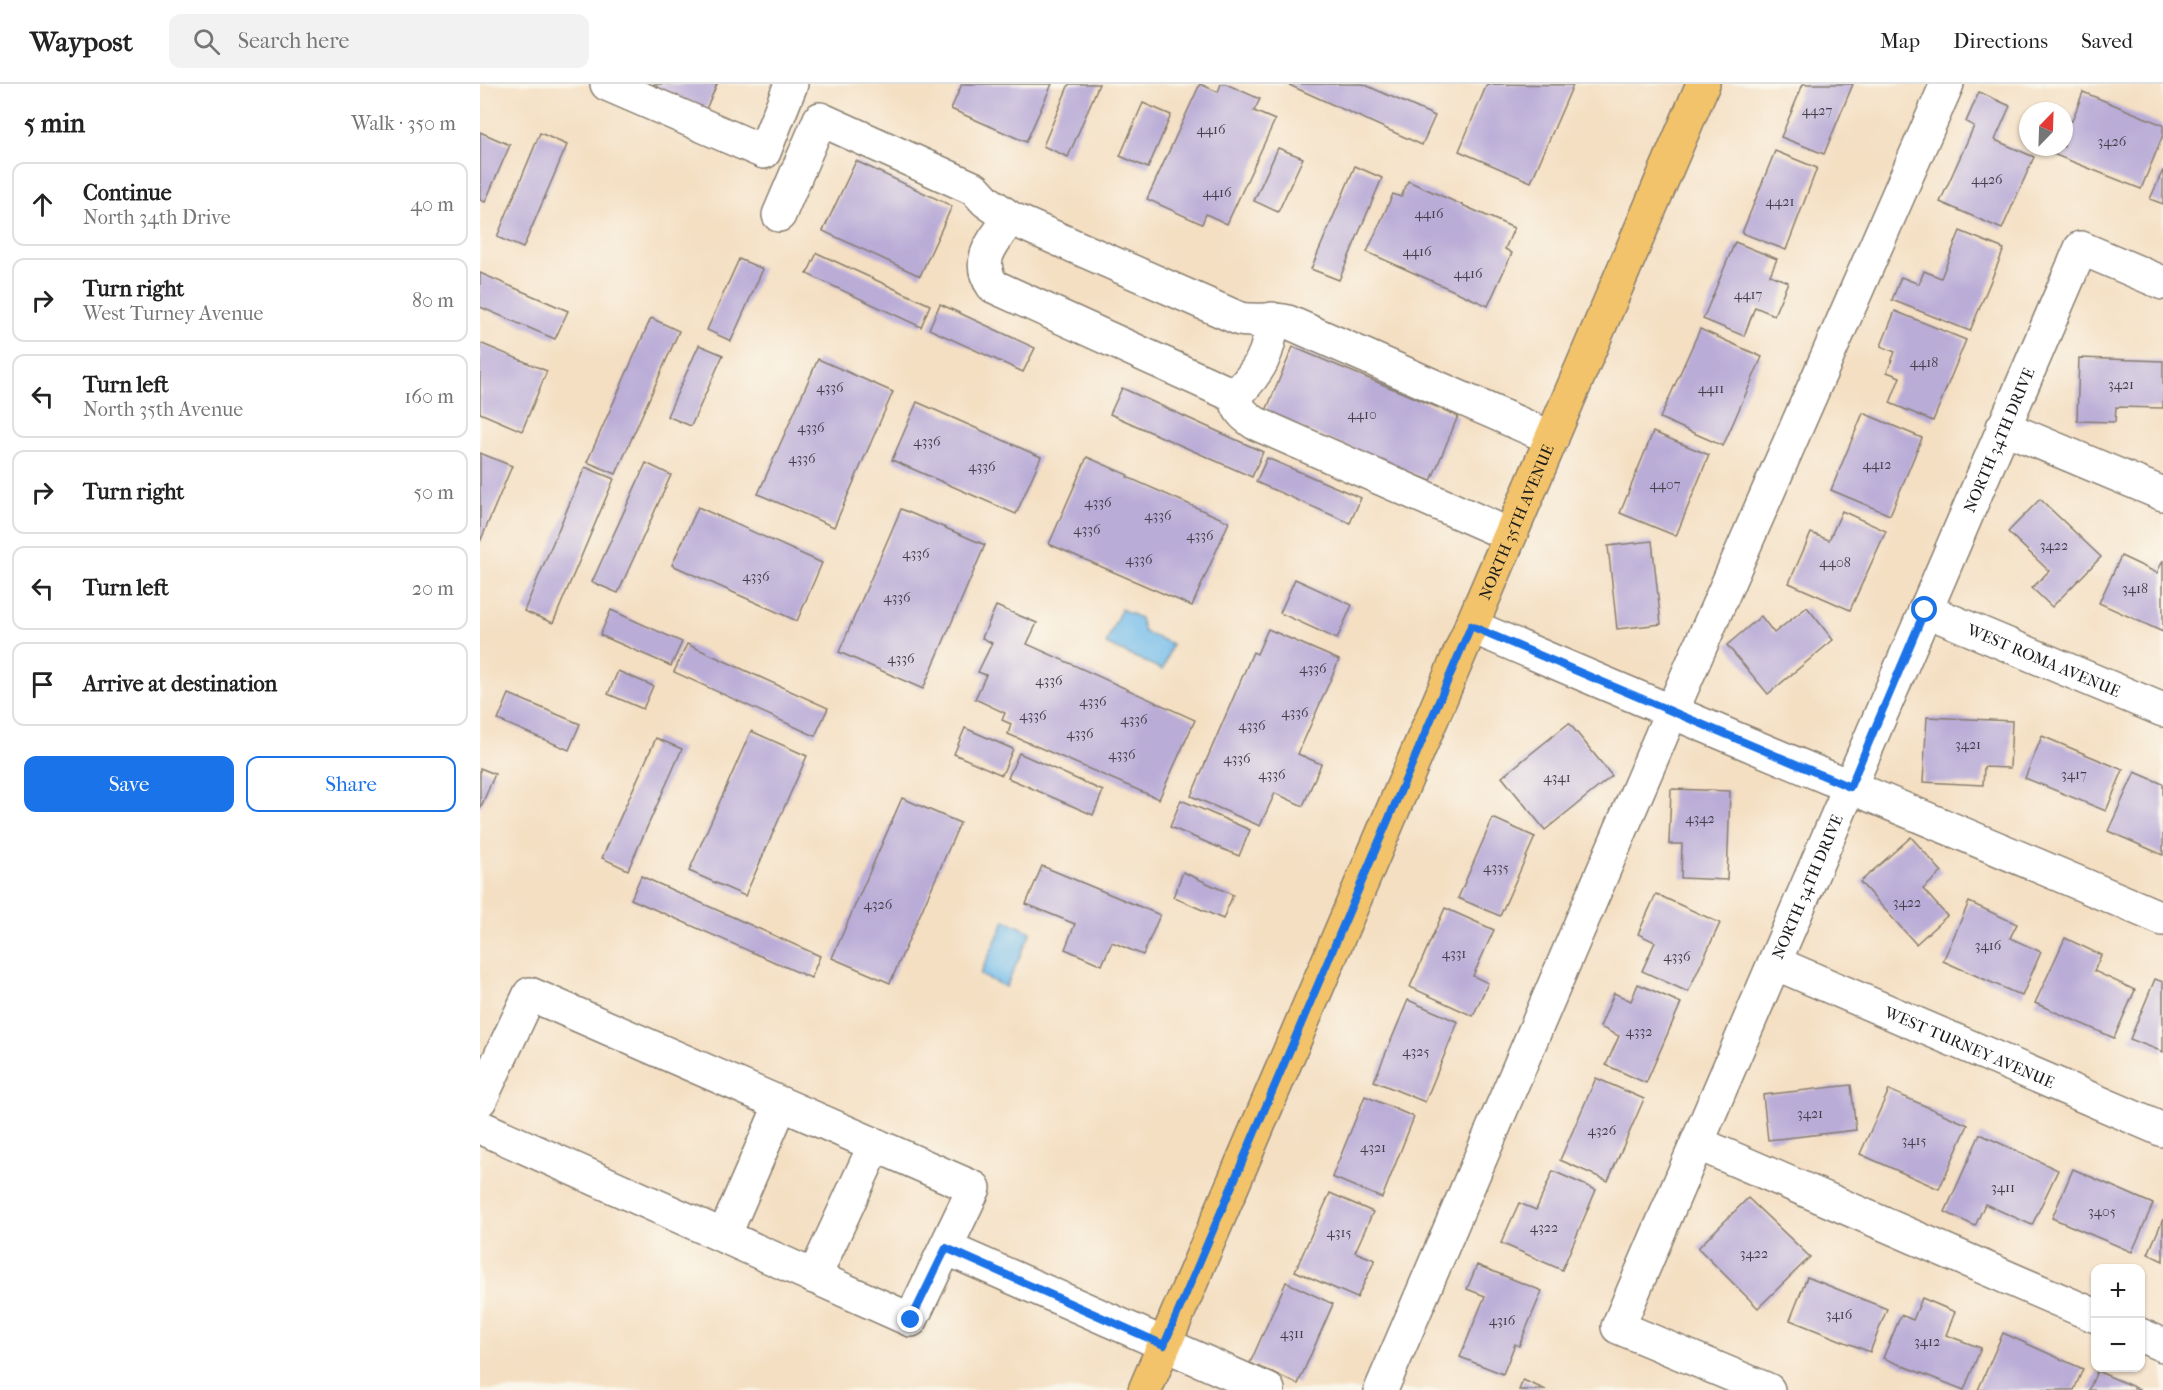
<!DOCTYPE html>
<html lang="en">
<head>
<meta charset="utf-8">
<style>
	body { margin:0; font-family:"IM FELL French Canon",serif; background:#f2f2f2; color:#222 }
	.controls { position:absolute; right:18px; bottom:18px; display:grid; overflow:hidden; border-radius:12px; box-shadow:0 2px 4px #0004 }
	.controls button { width:54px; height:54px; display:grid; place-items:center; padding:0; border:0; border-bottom:2px solid #e0e0e0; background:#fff; color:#222; font:30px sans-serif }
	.compass { position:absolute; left:1539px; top:18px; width:54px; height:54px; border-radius:50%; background:#fff; box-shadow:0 2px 4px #0004; rotate:23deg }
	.stop { position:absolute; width:18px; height:18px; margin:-14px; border:4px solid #1a73e8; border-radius:50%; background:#fff }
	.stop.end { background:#1a73e8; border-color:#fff; box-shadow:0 2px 6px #0008 }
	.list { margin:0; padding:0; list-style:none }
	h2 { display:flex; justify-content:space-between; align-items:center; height:78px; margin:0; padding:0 24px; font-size:26px }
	h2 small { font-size:20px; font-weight:400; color:#767676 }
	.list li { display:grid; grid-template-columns:39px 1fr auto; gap:18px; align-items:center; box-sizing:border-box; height:84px; margin:0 12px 12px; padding:0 12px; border:2px solid #e0e0e0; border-radius:12px }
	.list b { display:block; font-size:22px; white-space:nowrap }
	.list p { margin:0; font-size:20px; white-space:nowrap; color:#767676 }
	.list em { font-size:20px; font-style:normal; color:#767676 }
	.actions { display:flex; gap:12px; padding:18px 24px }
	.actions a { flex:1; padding:14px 0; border:2px solid #1a73e8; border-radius:12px; text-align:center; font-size:21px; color:#1a73e8 }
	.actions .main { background:#1a73e8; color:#fff }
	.icon { flex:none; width:33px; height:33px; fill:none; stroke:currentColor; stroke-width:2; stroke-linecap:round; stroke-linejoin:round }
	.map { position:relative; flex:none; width:1683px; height:1306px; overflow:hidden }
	header { display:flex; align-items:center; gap:36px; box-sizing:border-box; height:84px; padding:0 30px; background:#fff; border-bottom:2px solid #e0e0e0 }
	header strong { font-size:28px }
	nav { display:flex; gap:33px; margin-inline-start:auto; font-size:21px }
	.search { width:420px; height:54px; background:#f2f2f2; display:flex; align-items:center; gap:15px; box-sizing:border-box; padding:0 21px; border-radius:12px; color:#767676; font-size:22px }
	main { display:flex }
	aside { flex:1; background:#fff }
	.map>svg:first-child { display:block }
</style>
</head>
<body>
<header>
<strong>Waypost</strong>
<div class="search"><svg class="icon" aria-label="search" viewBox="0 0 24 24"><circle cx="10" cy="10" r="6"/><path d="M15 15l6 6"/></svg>Search here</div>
<nav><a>Map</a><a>Directions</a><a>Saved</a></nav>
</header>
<main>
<aside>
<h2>5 min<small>Walk · 350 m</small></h2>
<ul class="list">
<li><svg class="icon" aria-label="ahead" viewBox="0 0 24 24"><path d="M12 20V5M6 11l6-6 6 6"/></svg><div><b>Continue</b><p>North 34th Drive</p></div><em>40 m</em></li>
<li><svg class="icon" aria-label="right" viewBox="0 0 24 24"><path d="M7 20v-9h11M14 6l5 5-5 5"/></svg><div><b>Turn right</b><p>West Turney Avenue</p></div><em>80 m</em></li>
<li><svg class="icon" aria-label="left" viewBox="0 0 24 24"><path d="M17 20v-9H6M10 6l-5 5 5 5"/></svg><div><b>Turn left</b><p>North 35th Avenue</p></div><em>160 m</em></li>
<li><svg class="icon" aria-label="right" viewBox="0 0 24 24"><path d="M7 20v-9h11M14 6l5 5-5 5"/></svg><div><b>Turn right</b></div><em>50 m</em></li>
<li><svg class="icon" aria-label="left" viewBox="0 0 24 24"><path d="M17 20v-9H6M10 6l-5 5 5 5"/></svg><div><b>Turn left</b></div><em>20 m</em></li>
<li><svg class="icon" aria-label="arrive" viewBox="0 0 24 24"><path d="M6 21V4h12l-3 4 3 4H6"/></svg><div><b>Arrive at destination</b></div></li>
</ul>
<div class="actions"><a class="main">Save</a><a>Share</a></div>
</aside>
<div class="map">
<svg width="1683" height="1306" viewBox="0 0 1683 1306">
	<rect width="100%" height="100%" fill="#fbf7ec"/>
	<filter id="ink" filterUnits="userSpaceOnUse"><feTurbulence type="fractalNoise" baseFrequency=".0167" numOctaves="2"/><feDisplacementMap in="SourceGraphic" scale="12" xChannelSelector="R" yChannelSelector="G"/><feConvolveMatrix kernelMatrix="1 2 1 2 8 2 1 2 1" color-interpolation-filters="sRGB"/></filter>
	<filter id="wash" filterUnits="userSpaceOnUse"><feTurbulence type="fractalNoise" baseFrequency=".008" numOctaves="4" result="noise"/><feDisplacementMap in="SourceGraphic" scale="24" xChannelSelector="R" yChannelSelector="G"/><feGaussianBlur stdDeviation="1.35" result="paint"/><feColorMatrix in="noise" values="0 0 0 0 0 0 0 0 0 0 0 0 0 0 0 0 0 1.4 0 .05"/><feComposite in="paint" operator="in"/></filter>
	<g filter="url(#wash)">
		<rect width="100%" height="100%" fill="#f4dfc3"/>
		<g fill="#71bbea" stroke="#466c83" stroke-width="1.5">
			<polygon points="641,525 660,534 664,548 692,560 683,586 626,560"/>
			<polygon points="525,836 551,848 526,903 500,891"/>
		</g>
		<g id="blocks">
			<g fill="#b9acd7">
				<polygon points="174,0 237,0 226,25 173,2"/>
				<polygon points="482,0 572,0 546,58 471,25"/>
				<polygon points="589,0 619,0 588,73 563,62"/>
				<polygon points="720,0 738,8 741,0 746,0 780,15 774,27 795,36 747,140 726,130 722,140 667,115"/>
				<polygon points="807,0 883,0 955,32 942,61"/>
				<polygon points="1007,0 1093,1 1051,98 979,67"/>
				<polygon points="1323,0 1373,0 1344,70 1301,53"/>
				<polygon points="1499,8 1530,22 1515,56 1554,73 1522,145 1460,118 1494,42 1486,38"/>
				<polygon points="1603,8 1683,41 1683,51 1661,105 1563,66 1564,63 1584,63 1584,34 1592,37"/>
				<polygon points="663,19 691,31 668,84 640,72"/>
				<polygon points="0,48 30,61 5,118 0,116"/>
				<polygon points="60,49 87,61 43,164 17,153"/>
				<polygon points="798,64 823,74 798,128 774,117"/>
				<polygon points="1295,67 1337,84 1306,166 1262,149"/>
				<polygon points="376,77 472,122 440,192 343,147"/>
				<polygon points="875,82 902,94 859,196 831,185"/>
				<polygon points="1683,86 1683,120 1670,115"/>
				<polygon points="928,97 1034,144 1025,165 1032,169 1008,222 887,168 913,110 921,113"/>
				<polygon points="1480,147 1524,165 1490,247 1412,216 1421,193 1439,200 1444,187 1461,194"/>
				<polygon points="1255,158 1297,175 1290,191 1308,198 1294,231 1275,223 1264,252 1223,235"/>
				<polygon points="337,169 450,221 441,243 327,190"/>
				<polygon points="259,175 283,185 251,257 227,246"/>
				<polygon points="0,189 88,227 75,255 0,223"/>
				<polygon points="460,220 555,264 543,288 449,245"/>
				<polygon points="1415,227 1486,256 1453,337 1410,319 1420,293 1407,288 1415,268 1401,262"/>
				<polygon points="171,234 199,247 136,390 107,378"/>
				<polygon points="1220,245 1282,273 1243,362 1180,334"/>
				<polygon points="0,259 67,287 42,347 0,329"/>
				<polygon points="219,261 243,271 211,342 187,332"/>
				<polygon points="813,263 978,332 951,397 785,329"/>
				<polygon points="1599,274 1683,277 1683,324 1636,323 1635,338 1597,337"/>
				<polygon points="338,275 413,308 354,443 278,410"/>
				<polygon points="642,304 783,368 772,393 630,330"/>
				<polygon points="437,318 561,373 536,430 412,376"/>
				<polygon points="1383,329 1442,354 1410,431 1351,406"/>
				<polygon points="1173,348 1229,371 1196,452 1140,429"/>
				<polygon points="0,369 32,382 0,458"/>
				<polygon points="607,373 648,391 647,393 749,438 712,522 569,460"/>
				<polygon points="787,374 881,414 870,439 776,398"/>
				<polygon points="166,379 191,391 138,509 112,498"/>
				<polygon points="105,383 134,395 73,539 44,527"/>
				<polygon points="1560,415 1621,473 1572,523 1552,504 1569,487 1528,448"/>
				<polygon points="218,423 342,479 317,537 192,481"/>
				<polygon points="421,425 505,461 443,605 359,568"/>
				<polygon points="1362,427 1406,447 1370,526 1309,499 1331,449 1349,456"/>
				<polygon points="1172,457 1181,540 1137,545 1128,462"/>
				<polygon points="1641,472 1677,489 1683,476 1683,548 1619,519"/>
				<polygon points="815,495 872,521 857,555 800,529"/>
				<polygon points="516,522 557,539 547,560 715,636 679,715 528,650 531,640 522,636 525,629 495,615 506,591 498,588 512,559 502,554"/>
				<polygon points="1327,523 1353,556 1288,610 1247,561 1281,532 1294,549"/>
				<polygon points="131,526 202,558 191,582 120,551"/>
				<polygon points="788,545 859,576 818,670 841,680 823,722 795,709 780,742 711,712 773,568 777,570"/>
				<polygon points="207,560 348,624 335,652 194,588"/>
				<polygon points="138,587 173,602 163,625 128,610"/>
				<polygon points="29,610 100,640 89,666 18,636"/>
				<polygon points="1447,633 1532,637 1530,684 1504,683 1503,701 1443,698"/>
				<polygon points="1089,639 1132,692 1065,746 1022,693"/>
				<polygon points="485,644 533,665 522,691 474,670"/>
				<polygon points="271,647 327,672 265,812 209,787"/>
				<polygon points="1562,652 1643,686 1626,727 1545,694"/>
				<polygon points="176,654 202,665 148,786 122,774"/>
				<polygon points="539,669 623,707 613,731 528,694"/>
				<polygon points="0,684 15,690 0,725"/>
				<polygon points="1655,688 1683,700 1683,771 1628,747"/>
				<polygon points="1191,705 1250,707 1247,796 1201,794 1202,760 1189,760"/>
				<polygon points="422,714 480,739 410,899 352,874"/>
				<polygon points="701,716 770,746 759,772 690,743"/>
				<polygon points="1013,734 1055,753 1020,832 978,814"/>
				<polygon points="1431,753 1462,788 1443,805 1467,832 1436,860 1380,798"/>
				<polygon points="562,782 680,831 663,871 632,858 622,881 585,865 595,840 546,820"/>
				<polygon points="703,788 753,811 743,835 693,813"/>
				<polygon points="161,792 340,872 331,894 151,815"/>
				<polygon points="1176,810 1240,839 1208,908 1162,887 1175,858 1158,850"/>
				<polygon points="1489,818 1537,840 1530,854 1561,868 1542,912 1463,877"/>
				<polygon points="965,824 1014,846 993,892 1008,899 993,932 930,903"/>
				<polygon points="1585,854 1621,871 1614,887 1655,906 1634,954 1555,919"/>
				<polygon points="1675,895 1683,898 1683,968 1650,955"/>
				<polygon points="1158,900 1201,919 1166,999 1126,981 1139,952 1120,943 1134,909 1151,917"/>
				<polygon points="928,916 978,938 945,1018 894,997"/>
				<polygon points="1116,994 1164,1015 1128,1097 1080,1076"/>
				<polygon points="1371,1001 1376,1046 1288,1056 1283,1011"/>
				<polygon points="1409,1006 1488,1041 1459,1105 1380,1070"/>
				<polygon points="885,1012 934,1033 902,1114 852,1093"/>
				<polygon points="1500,1050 1578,1086 1552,1141 1505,1120 1495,1142 1465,1128"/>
				<polygon points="1593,1085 1673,1120 1652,1168 1572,1134"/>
				<polygon points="1073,1087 1116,1106 1082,1186 1021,1159 1039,1119 1056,1126"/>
				<polygon points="850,1109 893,1128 875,1168 895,1176 877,1214 815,1187"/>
				<polygon points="1268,1114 1330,1173 1278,1224 1218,1164"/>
				<polygon points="1683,1135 1683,1177 1668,1170"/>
				<polygon points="997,1181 1062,1207 1039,1262 1035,1260 1023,1290 980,1273 1005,1212 987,1205"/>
				<polygon points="1327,1193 1407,1225 1390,1268 1310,1236"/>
				<polygon points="806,1198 853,1220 818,1300 770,1279"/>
				<polygon points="1442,1214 1475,1228 1466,1251 1501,1264 1484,1306 1403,1274 1421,1231 1433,1236"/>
				<polygon points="1523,1249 1603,1285 1594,1306 1498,1306"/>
				<polygon points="1617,1287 1661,1306 1609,1306"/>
				<polygon points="1043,1296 1066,1306 1039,1306"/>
			</g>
		</g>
	</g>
	<g filter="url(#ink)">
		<use href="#blocks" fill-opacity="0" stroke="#887e70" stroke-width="1.5"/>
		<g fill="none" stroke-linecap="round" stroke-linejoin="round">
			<defs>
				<g id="minor">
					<polyline points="127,0 284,68 311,0"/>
					<path d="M299,131L340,35L495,105L506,117L530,134L760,235C776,238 791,234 808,238L1072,354"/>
					<path d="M530,134C514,158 494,175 513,202L755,312"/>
					<path d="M755,312C758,326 763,331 775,339L1030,451"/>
					<path d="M755,312C779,288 790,269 792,235"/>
					<polyline points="1523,343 1683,410"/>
					<path id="s1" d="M1445,526L1683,626"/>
					<path d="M991,542C1221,642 1453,736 1683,835"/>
					<path id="s2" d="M1295,879L1683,1046"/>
					<polyline points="0,1016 50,910 494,1104 431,1236 0,1043"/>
					<polyline points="1217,1059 1616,1232"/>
					<polyline points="244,1152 301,1020"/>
					<polyline points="466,1164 788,1306"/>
					<polyline points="334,1193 395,1061"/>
					<polyline points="1660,1251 1683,1261"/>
					<polyline points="901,1306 1191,629 1467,0"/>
					<path id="s3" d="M1288,1306L1138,1243L1601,164L1683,199"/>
				</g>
				<g id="major">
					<path id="s4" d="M665,1306L1223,0"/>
				</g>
			</defs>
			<use href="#minor" stroke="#887e70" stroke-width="36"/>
			<use href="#major" stroke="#887e70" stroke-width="36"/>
			<use href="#minor" stroke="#fff" stroke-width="33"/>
			<use href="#major" stroke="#f2c36a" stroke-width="33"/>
		</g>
	</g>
	<g fill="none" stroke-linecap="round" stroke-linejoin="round" filter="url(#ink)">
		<polyline stroke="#1a73e8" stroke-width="8" points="431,1236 466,1164 684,1261 991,542 1370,703 1445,526"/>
	</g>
	<g text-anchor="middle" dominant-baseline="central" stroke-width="5" stroke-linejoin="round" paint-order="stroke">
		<g font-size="14" fill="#43404b">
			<text x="1337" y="26">4427</text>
			<text x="731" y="45">4416</text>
			<text x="1632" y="57">3426</text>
			<text x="1507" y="95">4426</text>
			<text x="737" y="108">4416</text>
			<text x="1300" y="117">4421</text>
			<text x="949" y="129">4416</text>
			<text x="937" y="167">4416</text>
			<text x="988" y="189">4416</text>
			<text x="1268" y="210">4417</text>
			<text x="1444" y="278">4418</text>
			<text x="1641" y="300">3421</text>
			<text x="350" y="303">4336</text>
			<text x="1231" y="304">4411</text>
			<text x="882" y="330">4410</text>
			<text x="331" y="343">4336</text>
			<text x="447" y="357">4336</text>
			<text x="322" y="374">4336</text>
			<text x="1397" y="380">4412</text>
			<text x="502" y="382">4336</text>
			<text x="1185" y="400">4407</text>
			<text x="618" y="418">4336</text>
			<text x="678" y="431">4336</text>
			<text x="607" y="445">4336</text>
			<text x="720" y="451">4336</text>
			<text x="1574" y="461">3422</text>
			<text x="436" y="469">4336</text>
			<text x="659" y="475">4336</text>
			<text x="1355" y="478">4408</text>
			<text x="276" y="492">4336</text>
			<text x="1655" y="504">3418</text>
			<text x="417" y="513">4336</text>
			<text x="421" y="574">4336</text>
			<text x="833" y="584">4336</text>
			<text x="569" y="596">4336</text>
			<text x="613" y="617">4336</text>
			<text x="815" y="628">4336</text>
			<text x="553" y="631">4336</text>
			<text x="654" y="635">4336</text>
			<text x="772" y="641">4336</text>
			<text x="600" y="649">4336</text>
			<text x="1488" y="660">3421</text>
			<text x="642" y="670">4336</text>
			<text x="757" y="674">4336</text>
			<text x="792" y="690">4336</text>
			<text x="1594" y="690">3417</text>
			<text x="1077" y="693">4341</text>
			<text x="1220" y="734">4342</text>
			<text x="1016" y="783">4335</text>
			<text x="1427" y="818">3422</text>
			<text x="398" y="820">4326</text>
			<text x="1508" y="861">3416</text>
			<text x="974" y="869">4331</text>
			<text x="1197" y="872">4336</text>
			<text x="1159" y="947">4332</text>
			<text x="936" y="967">4325</text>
			<text x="1330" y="1029">3421</text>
			<text x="1122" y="1046">4326</text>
			<text x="1434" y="1056">3415</text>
			<text x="893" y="1063">4321</text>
			<text x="1523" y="1103">3411</text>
			<text x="1622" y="1127">3405</text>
			<text x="1064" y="1143">4322</text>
			<text x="859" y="1148">4315</text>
			<text x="1274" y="1169">3422</text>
			<text x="1359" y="1230">3416</text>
			<text x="1022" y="1236">4316</text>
			<text x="812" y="1249">4311</text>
			<text x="1447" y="1257">3412</text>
		</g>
		<g font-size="16" fill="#1c1c1c" stroke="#fbf7ec">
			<text stroke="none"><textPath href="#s3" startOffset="1128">NORTH 34TH DRIVE</textPath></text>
			<text stroke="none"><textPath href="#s4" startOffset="944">NORTH 35TH AVENUE</textPath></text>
			<text stroke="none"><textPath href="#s1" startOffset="129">WEST ROMA AVENUE</textPath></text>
			<text stroke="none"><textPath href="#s3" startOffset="642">NORTH 34TH DRIVE</textPath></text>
			<text stroke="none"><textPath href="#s2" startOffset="212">WEST TURNEY AVENUE</textPath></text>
		</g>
	</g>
</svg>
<div class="controls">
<button>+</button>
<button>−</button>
</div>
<svg class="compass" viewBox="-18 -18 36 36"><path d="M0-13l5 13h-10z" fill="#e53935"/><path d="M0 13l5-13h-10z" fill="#767676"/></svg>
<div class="stop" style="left:1445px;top:526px"></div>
<div class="stop end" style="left:431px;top:1236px"></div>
</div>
</main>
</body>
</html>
